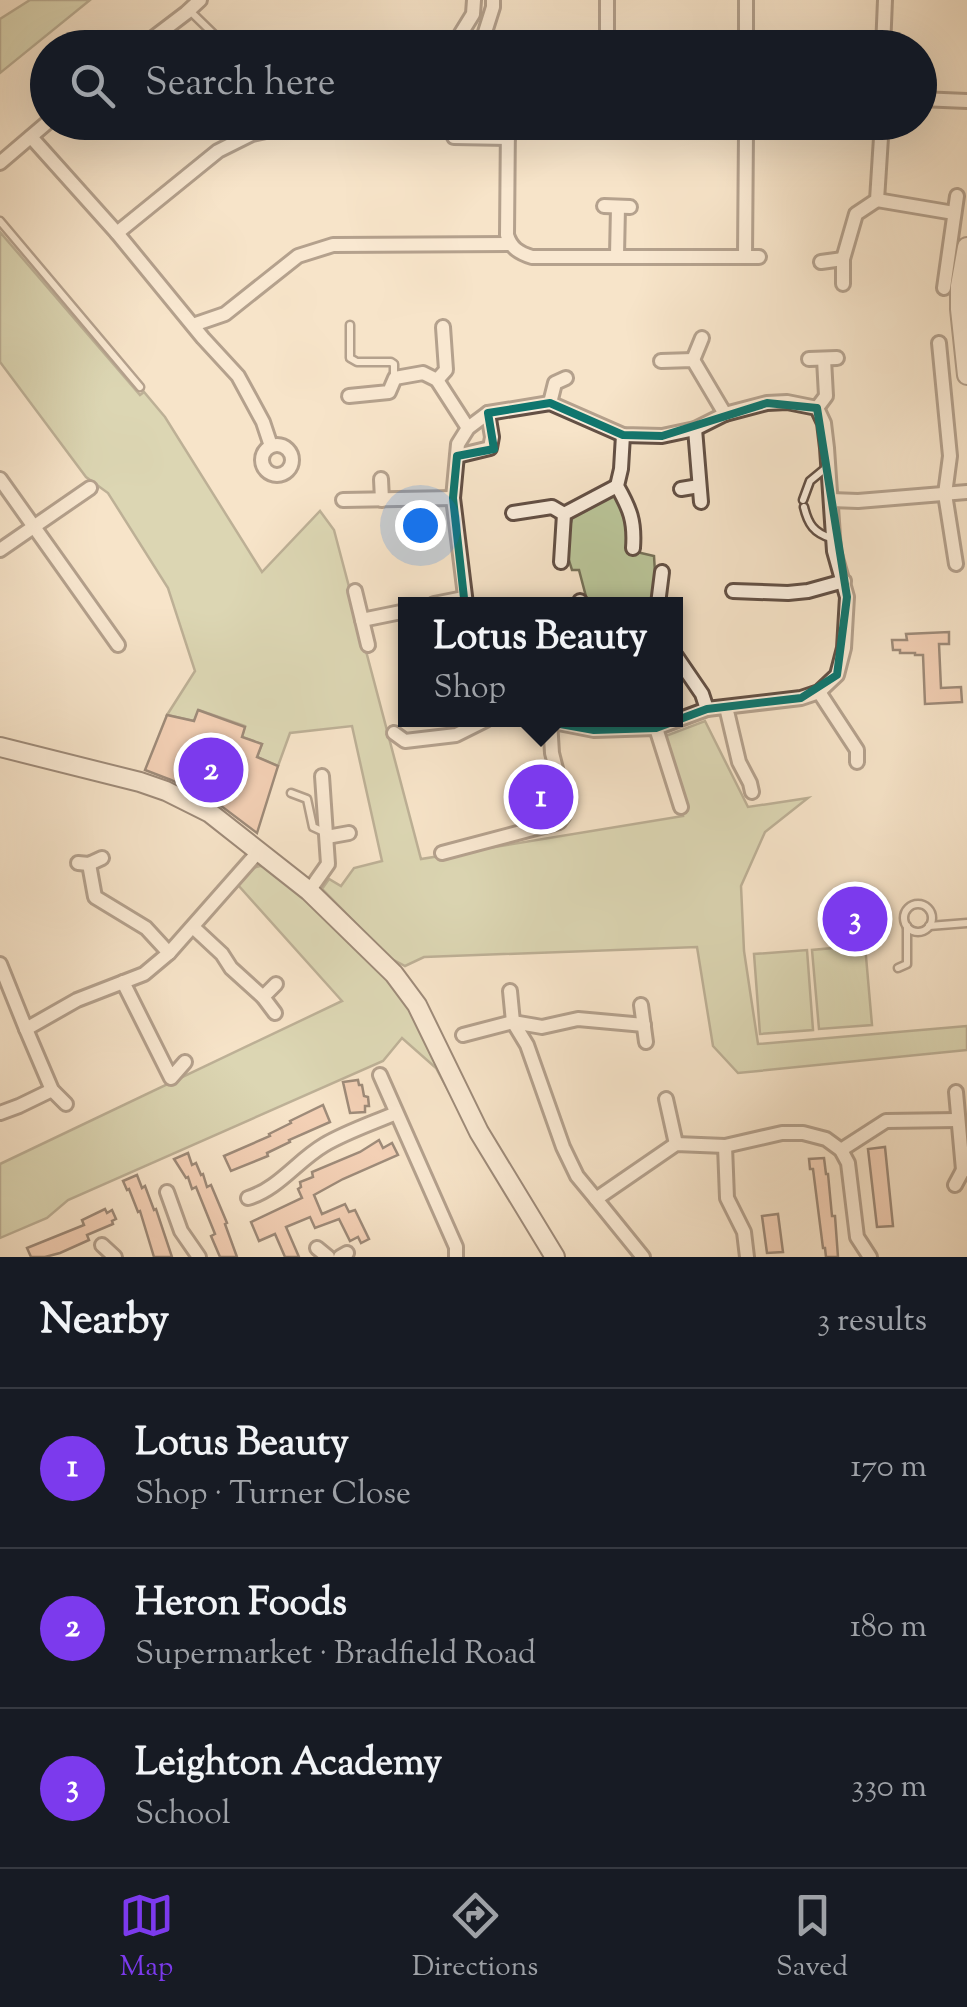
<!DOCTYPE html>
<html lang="en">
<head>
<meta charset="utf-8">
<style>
	body { margin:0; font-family:"Sorts Mill Goudy",serif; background:#20242c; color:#f1f3f6 }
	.you { position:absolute; left:420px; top:525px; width:35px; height:35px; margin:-25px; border:8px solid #fff; border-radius:50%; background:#1a73e8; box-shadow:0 0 0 15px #1a73e833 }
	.badge { display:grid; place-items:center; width:65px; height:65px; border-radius:50%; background:#7c3aed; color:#fff; font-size:32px; font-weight:700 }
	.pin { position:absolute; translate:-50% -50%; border:5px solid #fff; box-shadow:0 2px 10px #0006 }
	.popup { position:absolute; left:398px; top:597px; width:285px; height:130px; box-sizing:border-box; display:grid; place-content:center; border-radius:0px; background:#171b24; filter:drop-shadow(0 2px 8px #0005); font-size:32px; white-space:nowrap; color:#9ea1a6 }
	.popup b { font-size:38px; color:#f1f3f6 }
	.popup::after { content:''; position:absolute; left:50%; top:100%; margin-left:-20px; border:20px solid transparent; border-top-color:#171b24 }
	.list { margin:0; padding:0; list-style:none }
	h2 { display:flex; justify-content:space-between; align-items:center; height:130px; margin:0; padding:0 40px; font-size:42px }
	h2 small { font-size:32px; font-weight:400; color:#9ea1a6 }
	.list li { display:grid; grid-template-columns:65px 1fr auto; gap:30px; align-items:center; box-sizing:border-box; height:160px; padding:0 40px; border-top:2px solid #363941 }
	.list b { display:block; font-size:38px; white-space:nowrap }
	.list p { margin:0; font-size:32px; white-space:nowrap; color:#9ea1a6 }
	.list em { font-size:32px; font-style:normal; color:#9ea1a6 }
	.icon { flex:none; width:55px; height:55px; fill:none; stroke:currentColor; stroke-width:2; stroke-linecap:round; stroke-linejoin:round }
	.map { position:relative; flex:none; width:967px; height:1257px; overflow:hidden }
	.search { position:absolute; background:#171b24; box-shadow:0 10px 40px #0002; left:30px; right:30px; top:30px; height:110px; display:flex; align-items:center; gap:25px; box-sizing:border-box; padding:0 35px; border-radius:55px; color:#9ea1a6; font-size:38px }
	.sheet { height:610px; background:#171b24 }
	nav { display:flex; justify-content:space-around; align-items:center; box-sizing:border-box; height:140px; border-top:2px solid #363941; background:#171b24; font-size:28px; color:#9ea1a6 }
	nav a { display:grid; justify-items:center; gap:5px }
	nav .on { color:#7c3aed }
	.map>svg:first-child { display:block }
</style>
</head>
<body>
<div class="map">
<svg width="967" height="1257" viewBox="0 0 967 1257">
	<rect width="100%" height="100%" fill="#f7e4c9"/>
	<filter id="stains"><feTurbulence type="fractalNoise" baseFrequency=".002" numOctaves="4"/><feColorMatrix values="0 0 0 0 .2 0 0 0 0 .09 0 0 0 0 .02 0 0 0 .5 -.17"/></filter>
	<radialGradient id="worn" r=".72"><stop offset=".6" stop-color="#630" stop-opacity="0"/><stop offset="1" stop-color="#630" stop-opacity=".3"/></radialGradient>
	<g fill="#bac599" stroke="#767259" stroke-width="2.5">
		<polygon points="30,0 90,0 0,73 0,19"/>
		<polygon points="0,232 140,395 144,392 165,417 262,572 320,511 334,530 421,859 683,816 663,737 705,721 748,807 808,798 765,832 741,886 744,951 758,1044 967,1026 967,1050 738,1073 713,1046 697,947 424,957 405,966 390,958 322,889 329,879 341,886 354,868 382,861 352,726 290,733 278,766 257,757 262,744 242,737 245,726 199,710 194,721 167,715 195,671 168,588 108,493 86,477 0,362"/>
		<polygon points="616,495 627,511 628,550 654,556 656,589 650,604 588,604 579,570 572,570 565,548 573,514"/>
		<polygon points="260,866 266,866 274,871 373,962 398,992 416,1017 470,1131 436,1068 402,1038 383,1061 68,1200 47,1218 0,1238 0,1164 342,1001 238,885 253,868"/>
		<polygon points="865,945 872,1025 819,1029 812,950"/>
		<polygon points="807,950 813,1030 760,1034 754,954"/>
	</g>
	<g fill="#edb89e" stroke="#321f19" stroke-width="2.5">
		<polygon points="949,632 949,644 939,644 941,688 961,687 962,702 925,704 923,655 915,655 915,653 900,653 900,650 893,650 892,640 907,640 906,634"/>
		<polygon points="198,710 245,727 242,737 262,744 257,757 278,766 257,833 216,802 171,780 145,770 167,715 194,721"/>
		<polygon points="358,1080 359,1085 362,1085 364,1096 368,1097 369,1106 365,1106 365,1112 350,1113 343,1082"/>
		<polygon points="323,1105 330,1122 289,1140 290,1142 267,1153 268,1156 231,1171 224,1156 270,1136 269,1134 291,1123 290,1121"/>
		<polygon points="379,1140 383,1148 392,1143 398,1155 343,1179 314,1195 322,1214 345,1204 349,1212 355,1210 369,1239 361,1243 358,1237 350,1241 339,1219 315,1228 310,1217 286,1227 299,1257 285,1257 275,1234 259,1241 251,1222 302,1198 298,1189 301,1187 300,1182 313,1177 312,1172 360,1152"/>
		<polygon points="885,1147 893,1226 877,1227 868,1149"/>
		<polygon points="188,1153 192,1165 196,1163 201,1175 203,1174 207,1187 211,1185 227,1223 225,1224 237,1257 220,1257 211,1236 215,1234 196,1187 192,1189 188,1177 186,1178 174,1159"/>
		<polygon points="824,1158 826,1174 828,1174 832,1216 835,1216 838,1257 826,1257 825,1248 823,1248 813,1169 810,1169 809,1159"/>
		<polygon points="137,1175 142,1188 145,1186 154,1210 156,1209 172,1257 154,1257 140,1211 138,1212 129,1189 127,1190 123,1181"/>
		<polygon points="105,1209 107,1213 112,1210 116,1219 112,1221 113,1224 87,1235 89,1240 60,1253 45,1257 31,1257 27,1248 84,1225 82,1220"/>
		<polygon points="778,1214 783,1252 767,1253 762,1216"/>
	</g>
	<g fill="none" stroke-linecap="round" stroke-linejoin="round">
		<defs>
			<g id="service">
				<polyline points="190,11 228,48"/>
				<polyline points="268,48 287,42"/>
				<polyline points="0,221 140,387"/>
				<polyline points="350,325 350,358 357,362 391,362 394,364 394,377"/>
				<polyline points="803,500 810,481 827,467"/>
				<path d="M804,507C808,524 814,533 831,538"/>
				<polyline points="291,793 307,799 313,827 326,833"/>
				<circle cx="918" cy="918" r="14"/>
				<polyline points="929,926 967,923"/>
				<polyline points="898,968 907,964 907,926"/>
			</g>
			<g id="minor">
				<polyline points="140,48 186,13 200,0"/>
				<polyline points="452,48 473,14 474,0"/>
				<polyline points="480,48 493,7 493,0"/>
				<polyline points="607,48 607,0"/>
				<polyline points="746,48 746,0"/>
				<polyline points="883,48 885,0"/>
				<polyline points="920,99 967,101"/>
				<path d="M508,122L507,235C511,248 519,253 532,257H759"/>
				<path d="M717,122C733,134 753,133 772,127L775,122"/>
				<polyline points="450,127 454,137 508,138"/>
				<polyline points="31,137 117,233 203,338 238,376 263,422 271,446"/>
				<polyline points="0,163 48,122"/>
				<polyline points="877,200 954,213"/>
				<polyline points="604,206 630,207"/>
				<polyline points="117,233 218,151 252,134 308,122"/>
				<polyline points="617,255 618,207"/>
				<polyline points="745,256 746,131"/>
				<polyline points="821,262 843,259"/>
				<polyline points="843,284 843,259 856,214 877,200 882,122"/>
				<polyline points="944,288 957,196"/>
				<polyline points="193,325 225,314 298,256 333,245 509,244"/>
				<polyline points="939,343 950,456 945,494 956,564"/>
				<polyline points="809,359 837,358"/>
				<polyline points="693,360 702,338"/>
				<polyline points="661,361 693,360 725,414"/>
				<polyline points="437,380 446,370 443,327"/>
				<polyline points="349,396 389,392 395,378 423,373 437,380 468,428"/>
				<polyline points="550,403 555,383 566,378"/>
				<polyline points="817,408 826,396 824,359"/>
				<polyline points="695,429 701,502"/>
				<path d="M623,435L621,469L617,486C630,509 635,521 633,548"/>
				<circle cx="277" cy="460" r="15"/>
				<polyline points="457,456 490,448 492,437 488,413"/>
				<polyline points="0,479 118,645"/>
				<polyline points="381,479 382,500"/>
				<polyline points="681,489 699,486"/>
				<polyline points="343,500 453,498"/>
				<polyline points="831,500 858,501 967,492"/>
				<polyline points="513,513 552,507 564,514"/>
				<polyline points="0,550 90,488"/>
				<polyline points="561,562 564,514 617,486"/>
				<polyline points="355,591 362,620"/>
				<polyline points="733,591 788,593 808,591 844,581"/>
				<polyline points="580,601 580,604"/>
				<polyline points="434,604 464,598"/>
				<polyline points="466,604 453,498 458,444 468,428 488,413 550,403 623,435 662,436 695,429 725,414 767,403 787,402 817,408 824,423 827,448 834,551 847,597 844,648 837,675 819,692 801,698 707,709 656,728 594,730 543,720"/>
				<polyline points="658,604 662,572"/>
				<polyline points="368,645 362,620 406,611"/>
				<polyline points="676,656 702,694 707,709"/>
				<polyline points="819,692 857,750 857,762"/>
				<polyline points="726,707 739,762 750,783 752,792"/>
				<polyline points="656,728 681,807"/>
				<polyline points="394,733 405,741 456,735 486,720"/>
				<polyline points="327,837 349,833"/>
				<polyline points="442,853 559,822 564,815 565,804 552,753 550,721"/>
				<polyline points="78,863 89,864 102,858"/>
				<polyline points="89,864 95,897 146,928 169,953"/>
				<polyline points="309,891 328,864 322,776"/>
				<polyline points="193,927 222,954 231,968 263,997 275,1013"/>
				<polyline points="0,964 26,1029 77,1000 144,974 169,953 259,851"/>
				<polyline points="123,982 171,1078 185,1062"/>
				<polyline points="510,991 513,1022 527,1045 563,1147 577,1176 596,1199 676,1144 725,1146 782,1133 803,1133 826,1139 841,1150 848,1163 857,1237 870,1257"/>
				<polyline points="263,997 276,984"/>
				<polyline points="641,1005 646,1042"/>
				<polyline points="26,1029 52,1090 66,1104"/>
				<polyline points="463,1035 513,1022 542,1027 578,1019 644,1025"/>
				<polyline points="380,1075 456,1247 456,1257"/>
				<polyline points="956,1092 963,1170 967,1170"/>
				<polyline points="666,1099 676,1144"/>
				<polyline points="0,1113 19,1106 52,1090"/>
				<polyline points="725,1146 727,1198 744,1232 747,1257"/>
				<polyline points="841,1150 886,1121 957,1120"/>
				<polyline points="955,1185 963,1170"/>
				<polyline points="167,1192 181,1231 199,1257"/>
				<path d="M248,1198C278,1189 297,1161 324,1145C346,1132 373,1123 396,1113"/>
				<polyline points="596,1199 643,1257"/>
				<polyline points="102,1245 115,1257"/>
				<polyline points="317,1248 328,1257"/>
				<polyline points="340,1257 347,1253"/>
			</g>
			<polyline id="tertiary" points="967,247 960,286 960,309 967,375"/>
			<polyline id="secondary" points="0,747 140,782 166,791 210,813 309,891 394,974 417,1005 479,1132 555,1257"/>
		</defs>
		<use href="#service" stroke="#635045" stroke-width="11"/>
		<use href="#minor" stroke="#635045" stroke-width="18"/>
		<use href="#tertiary" stroke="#635045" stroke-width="22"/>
		<use href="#secondary" stroke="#321f19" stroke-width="22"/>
		<use href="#service" stroke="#faeddc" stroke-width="6"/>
		<use href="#minor" stroke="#faeddc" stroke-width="12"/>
		<use href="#tertiary" stroke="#faeddc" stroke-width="18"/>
		<use href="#secondary" stroke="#faeddc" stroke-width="18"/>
	</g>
	<path d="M0 0H967V1257H0ZM550,403L623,435L662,436L767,403L817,408L847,597L837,675L801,698L707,709L656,728L594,730L499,713L464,598L453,498L457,456L494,449L488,413Z" fill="#f7e4c9" fill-opacity=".55" fill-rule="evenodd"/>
	<path fill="none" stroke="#0f766e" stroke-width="8" stroke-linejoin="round" d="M550,403L623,435L662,436L767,403L817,408L847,597L837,675L801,698L707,709L656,728L594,730L499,713L464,598L453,498L457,456L494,449L488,413Z"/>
	<rect width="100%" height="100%" filter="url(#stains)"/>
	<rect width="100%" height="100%" fill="url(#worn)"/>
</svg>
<div class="you"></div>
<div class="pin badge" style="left:541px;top:797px">1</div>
<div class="popup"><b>Lotus Beauty</b>Shop</div>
<div class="pin badge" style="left:211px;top:770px">2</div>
<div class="pin badge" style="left:855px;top:919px">3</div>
<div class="search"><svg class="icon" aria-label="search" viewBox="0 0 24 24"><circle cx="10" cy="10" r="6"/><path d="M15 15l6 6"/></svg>Search here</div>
</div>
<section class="sheet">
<h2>Nearby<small>3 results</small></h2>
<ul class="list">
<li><span class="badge">1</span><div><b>Lotus Beauty</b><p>Shop · Turner Close</p></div><em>170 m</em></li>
<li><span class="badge">2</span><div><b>Heron Foods</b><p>Supermarket · Bradfield Road</p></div><em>180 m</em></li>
<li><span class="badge">3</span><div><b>Leighton Academy</b><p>School</p></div><em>330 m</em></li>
</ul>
</section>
<nav>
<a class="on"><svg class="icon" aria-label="map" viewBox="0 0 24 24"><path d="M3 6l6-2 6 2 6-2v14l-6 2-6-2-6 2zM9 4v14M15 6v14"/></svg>Map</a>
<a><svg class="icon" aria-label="directions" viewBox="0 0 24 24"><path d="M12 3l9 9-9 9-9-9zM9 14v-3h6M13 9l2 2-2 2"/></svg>Directions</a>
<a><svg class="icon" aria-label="saved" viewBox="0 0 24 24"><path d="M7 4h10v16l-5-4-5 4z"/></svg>Saved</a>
</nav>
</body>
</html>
